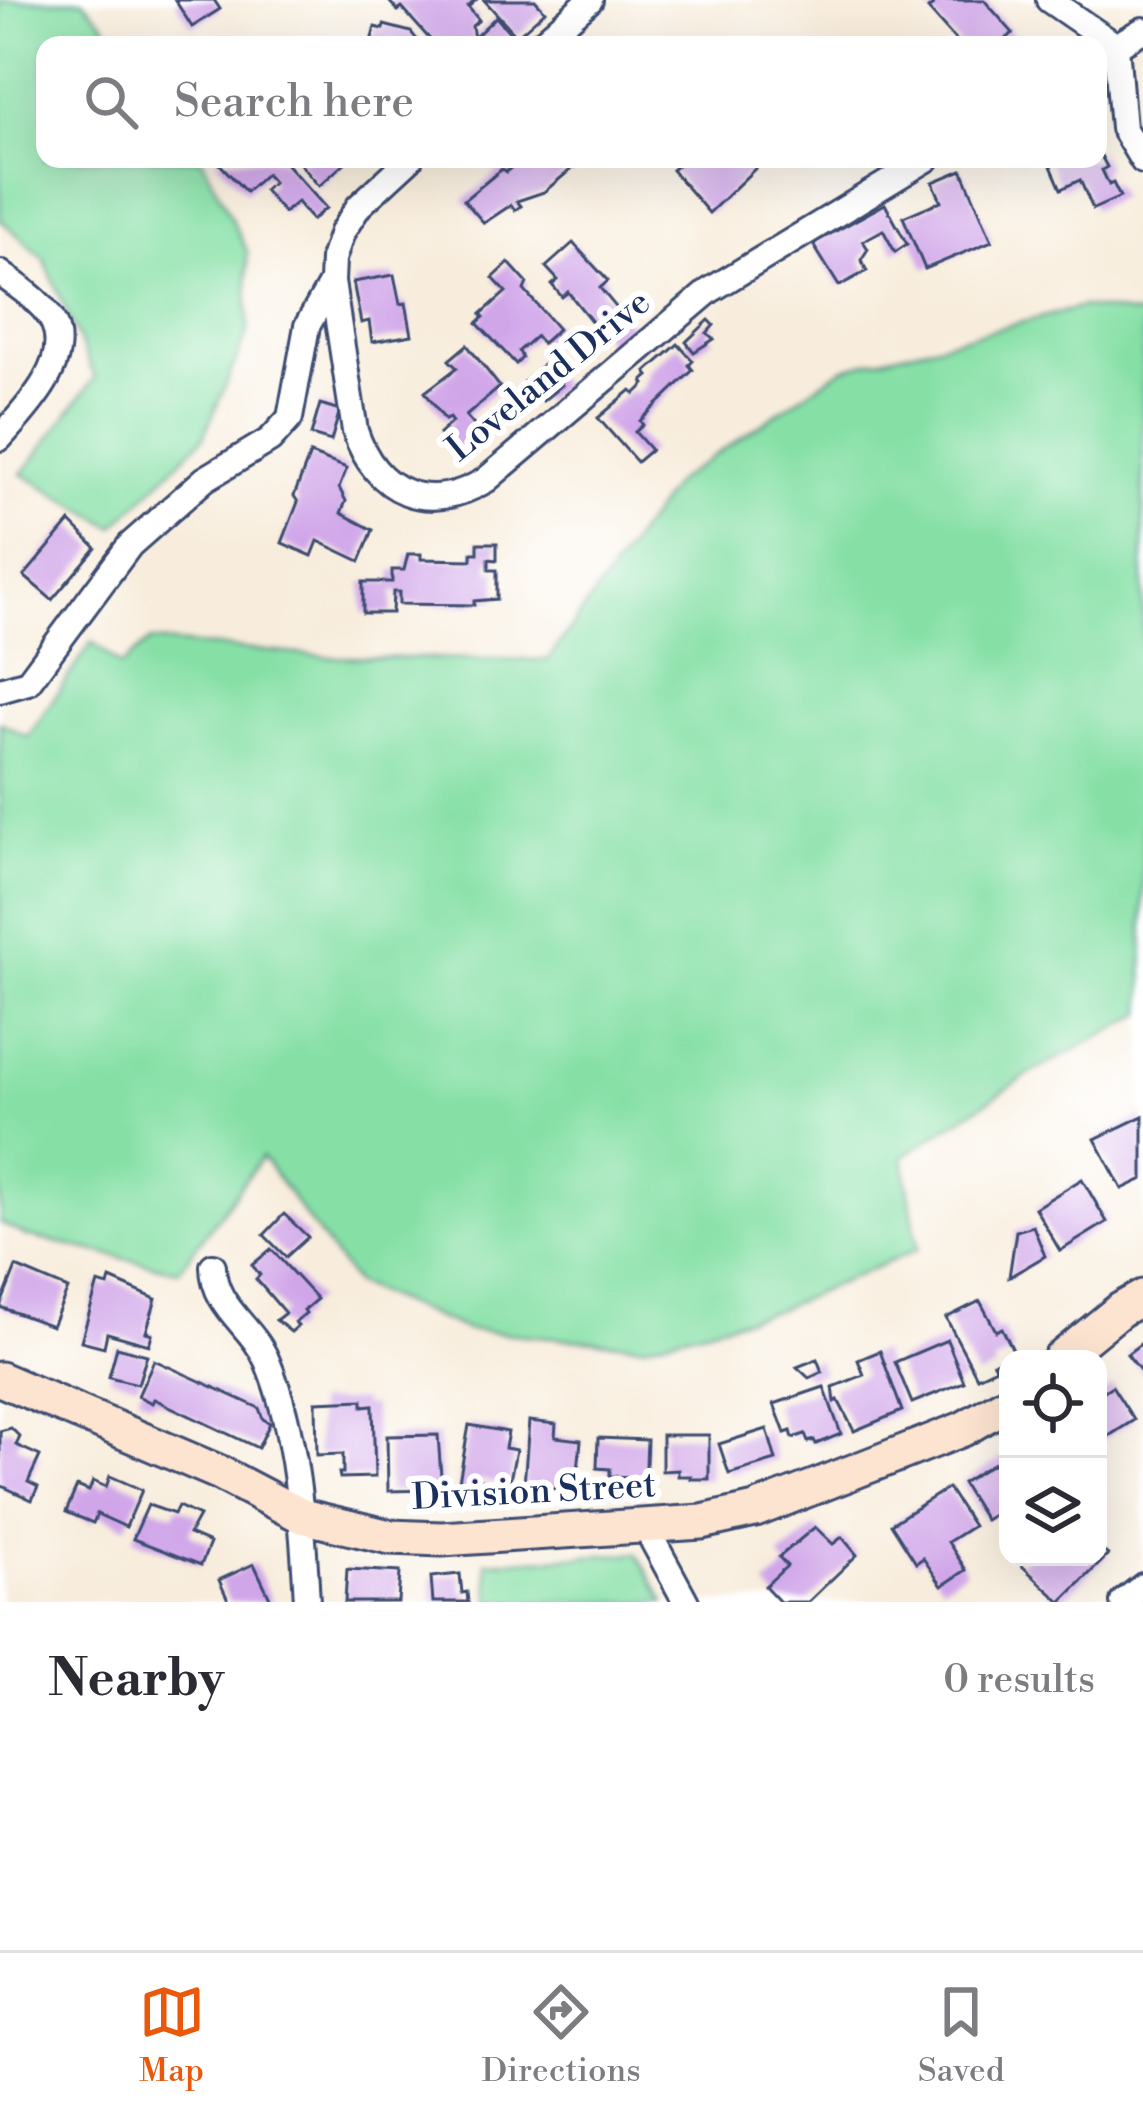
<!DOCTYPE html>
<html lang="en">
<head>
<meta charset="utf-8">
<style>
	body { margin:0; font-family:"Libre Bodoni",serif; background:#f2f2f3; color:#2b2b33 }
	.controls { position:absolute; right:36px; bottom:36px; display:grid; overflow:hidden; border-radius:24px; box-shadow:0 12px 48px #0002 }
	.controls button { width:108px; height:108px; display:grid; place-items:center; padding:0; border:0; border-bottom:3px solid #e1e1e2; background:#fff; color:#2b2b33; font:60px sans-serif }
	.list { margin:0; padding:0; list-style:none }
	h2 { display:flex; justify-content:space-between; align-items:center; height:156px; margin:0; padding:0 48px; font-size:51px }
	h2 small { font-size:39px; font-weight:400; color:#7c7c81 }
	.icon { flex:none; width:66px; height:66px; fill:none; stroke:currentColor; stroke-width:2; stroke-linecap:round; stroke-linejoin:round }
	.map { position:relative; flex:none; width:1143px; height:1602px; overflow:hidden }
	.search { position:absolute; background:#fff; box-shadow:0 12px 48px #0002; left:36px; right:36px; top:36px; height:132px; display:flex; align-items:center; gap:30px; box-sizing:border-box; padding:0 42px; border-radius:24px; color:#7c7c81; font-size:45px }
	.sheet { height:348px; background:#fff }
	nav { display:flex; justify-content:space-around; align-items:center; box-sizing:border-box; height:168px; border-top:3px solid #e1e1e2; background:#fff; font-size:33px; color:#7c7c81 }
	nav a { display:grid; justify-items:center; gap:6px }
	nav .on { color:#ea580c }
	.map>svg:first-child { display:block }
</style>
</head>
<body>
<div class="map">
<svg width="1143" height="1602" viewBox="0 0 1143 1602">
	<rect width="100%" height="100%" fill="#fff"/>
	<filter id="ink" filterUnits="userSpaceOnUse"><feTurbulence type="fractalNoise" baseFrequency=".00833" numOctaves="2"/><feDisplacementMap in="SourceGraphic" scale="24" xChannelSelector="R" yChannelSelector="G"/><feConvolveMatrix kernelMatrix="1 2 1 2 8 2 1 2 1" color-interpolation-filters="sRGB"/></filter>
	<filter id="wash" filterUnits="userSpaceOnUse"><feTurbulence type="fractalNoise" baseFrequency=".004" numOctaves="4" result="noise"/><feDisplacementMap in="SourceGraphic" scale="48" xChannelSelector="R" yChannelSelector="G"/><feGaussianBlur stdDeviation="2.7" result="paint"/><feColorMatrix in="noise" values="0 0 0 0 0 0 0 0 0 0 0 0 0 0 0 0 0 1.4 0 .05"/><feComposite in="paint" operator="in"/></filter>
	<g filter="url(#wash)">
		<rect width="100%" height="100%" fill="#f8eddc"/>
		<g fill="#86e0a6" stroke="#508882" stroke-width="3">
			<polygon points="0,0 83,0 123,45 45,45 45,159 202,159 247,251 248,332 203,438 114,527 22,474 95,378 44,259 0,219"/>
			<polygon points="1082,307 1143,316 1143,1014 1036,1070 903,1156 918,1249 777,1310 643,1345 466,1330 355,1284 262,1157 178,1271 27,1236 0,1223 0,722 28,737 92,642 121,666 150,641 332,657 548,660 675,482 844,368"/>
			<polygon points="637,1553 665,1602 491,1602 486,1562"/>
		</g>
		<g id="blocks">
			<g fill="#d0a6e9">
				<polygon points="175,0 214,0 220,9 192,27"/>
				<polygon points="388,0 476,0 468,7 479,20 472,26 475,45 435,45 402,8 398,11"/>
				<polygon points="484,0 535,0 545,11 517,36"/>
				<polygon points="929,0 984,0 1013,33 999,45 960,45 928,9 933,5"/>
				<polygon points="496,17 512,35 503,44 483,45 476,36"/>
				<polygon points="384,25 411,32 421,45 370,45 375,27 383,29"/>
				<polygon points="1098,150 1107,167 1102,170 1109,185 1113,183 1120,197 1093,209 1080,180 1061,189 1048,159 1098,159"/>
				<polygon points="215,159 282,159 326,208 312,220 297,202 284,213 264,190 273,182 266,174 246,192"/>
				<polygon points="296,159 349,159 319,186"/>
				<polygon points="521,159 580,162 544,192 517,201 521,206 515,210 511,205 484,223 464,200 502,169 506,172"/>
				<polygon points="685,159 765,159 709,213 672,170"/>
				<polygon points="962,170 992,241 925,269 903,217 941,201 933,182"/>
				<polygon points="885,204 907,244 895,252 883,230 863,241 868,249 861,260 867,271 839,286 814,246 816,242"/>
				<polygon points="573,243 608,281 600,288 630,324 609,343 568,292 562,297 552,285 558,280 546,267"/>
				<polygon points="509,263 527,283 524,290 558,329 542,343 536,336 519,351 522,358 516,364 477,323 484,317 481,314 506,292 493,278"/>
				<polygon points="394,275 400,304 406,303 412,335 372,342 369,321 361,323 353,282"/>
				<polygon points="709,320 714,325 707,333 714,339 694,352 686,342"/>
				<polygon points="678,344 693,361 689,365 693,370 640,421 643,425 635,432 651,450 637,462 598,418 631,390 635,394 645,384 643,381 649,376 646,372"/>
				<polygon points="467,345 500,387 466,416 483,436 459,457 439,434 452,422 449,418 445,420 425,392 457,368 449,360"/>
				<polygon points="544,364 562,385 543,401 525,381"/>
				<polygon points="320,404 340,410 331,441 311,435"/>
				<polygon points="310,454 347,468 339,488 346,501 341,513 373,530 360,561 318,541 312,556 282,543 298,502 294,496"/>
				<polygon points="70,522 96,548 52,600 24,576"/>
				<polygon points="478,543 497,543 497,560 489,559 489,570 497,570 497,599 474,601 474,605 399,604 399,592 393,592 392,613 363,613 363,582 392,582 392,570 404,570 408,554 421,554 421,559 472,560 472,553 478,553"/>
				<polygon points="1143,1116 1143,1179 1122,1189 1095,1139"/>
				<polygon points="1082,1179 1107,1222 1060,1251 1035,1208"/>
				<polygon points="284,1214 308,1237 286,1257 264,1235"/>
				<polygon points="1033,1226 1045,1256 1009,1277 1016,1231"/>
				<polygon points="271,1249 317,1299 304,1310 306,1313 295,1322 298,1326 291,1332 276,1320 285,1313 256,1279 260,1275 252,1265"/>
				<polygon points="16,1267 68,1289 52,1326 0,1307"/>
				<polygon points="110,1279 156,1299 146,1332 152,1334 149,1345 107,1333 104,1347 81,1341 98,1283 108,1286"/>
				<polygon points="980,1301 996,1331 1002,1328 1014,1352 993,1363 996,1368 977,1377 946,1318"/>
				<polygon points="947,1340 964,1382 912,1403 895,1362"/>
				<polygon points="1143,1342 1143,1374 1127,1354"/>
				<polygon points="117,1347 147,1355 138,1384 109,1377"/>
				<polygon points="880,1351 902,1411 854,1431 838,1400 835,1402 833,1387 864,1375 858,1360"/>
				<polygon points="817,1359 822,1372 809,1378 797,1367"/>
				<polygon points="154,1360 259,1408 263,1419 270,1423 258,1448 154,1399 152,1403 138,1396"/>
				<polygon points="1112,1386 1134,1420 1098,1443 1098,1395"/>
				<polygon points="824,1387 841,1434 816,1444 814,1440 808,1442 805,1434 793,1438 791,1431 785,1433 774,1404"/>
				<polygon points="363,1400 363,1406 373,1405 375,1477 340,1478 339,1473 343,1473 343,1454 317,1455 316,1402"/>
				<polygon points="529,1421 556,1424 555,1437 581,1440 576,1491 524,1485"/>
				<polygon points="469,1425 508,1432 505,1448 516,1450 509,1485 479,1480 478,1484 488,1486 486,1498 457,1493"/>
				<polygon points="11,1428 20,1437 16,1445 40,1456 28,1482 38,1487 32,1500 0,1485 0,1431"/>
				<polygon points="767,1429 776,1460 729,1474 719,1444"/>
				<polygon points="438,1435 442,1490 438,1490 438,1499 433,1498 433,1490 388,1491 387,1436"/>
				<polygon points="662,1435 709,1435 709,1479 691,1479 691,1476 678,1476 678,1470 662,1471"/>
				<polygon points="598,1438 647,1440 645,1489 628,1488 628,1477 610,1476 610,1469 597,1468"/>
				<polygon points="1008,1454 1008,1506 985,1520 962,1483"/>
				<polygon points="110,1476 142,1490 126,1527 97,1514 93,1523 66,1512 77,1486 89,1491 93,1481 106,1487"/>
				<polygon points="948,1488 973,1526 948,1542 966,1570 942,1586 923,1558 916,1563 891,1524"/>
				<polygon points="148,1505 174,1514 178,1506 199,1516 189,1534 210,1543 201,1565 133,1539"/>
				<polygon points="815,1527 833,1544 842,1537 857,1555 808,1602 780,1602 765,1586 787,1566 779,1557"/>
				<polygon points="1098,1546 1108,1555 1061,1602 1019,1563 1026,1557 1098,1557"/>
				<polygon points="254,1564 272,1602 229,1602 219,1580"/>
				<polygon points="347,1569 400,1572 398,1602 345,1602"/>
				<polygon points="460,1574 462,1593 467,1592 468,1602 433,1602 431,1577"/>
			</g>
		</g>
	</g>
	<g filter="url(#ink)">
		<use href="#blocks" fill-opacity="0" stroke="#3c4c71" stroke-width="3"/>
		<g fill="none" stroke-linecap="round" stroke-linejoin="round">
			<defs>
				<g id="street">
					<polyline points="1049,0 1116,46 1143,30"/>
					<polyline points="539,45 590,0"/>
					<polyline points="1098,57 1116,46 1123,128 1143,161"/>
					<path d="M0,273C17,286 46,304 54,324C71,364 24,411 0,438"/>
					<path d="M332,282L355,431C376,494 428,515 486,480L709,291L927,159"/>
					<polyline points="0,690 28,682 130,545 205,479 270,440 290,418 307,326 332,282 333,259 342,232 359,206 410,159"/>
					<path d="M213,1266C213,1307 252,1325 267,1361C297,1433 303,1525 307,1602"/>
					<polyline points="646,1528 686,1602"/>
					<polyline points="1123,1602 1143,1586"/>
				</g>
				<g id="secondary">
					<polyline points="1060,1359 1120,1310 1143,1297"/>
					<polyline points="0,1379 218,1472 302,1516 390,1537 442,1539 702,1522 755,1510 963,1429 1008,1403"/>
				</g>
			</defs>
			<use href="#street" stroke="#3c4c71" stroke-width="30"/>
			<use href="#secondary" stroke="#3c4c71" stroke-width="39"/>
			<use href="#street" stroke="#fff" stroke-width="24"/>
			<use href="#secondary" stroke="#fde4d1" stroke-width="33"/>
		</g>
	</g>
	<g text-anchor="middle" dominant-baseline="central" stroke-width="12" stroke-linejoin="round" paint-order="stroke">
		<g font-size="36" fill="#1b2f5e" stroke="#fff">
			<text transform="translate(549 376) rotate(-39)">Loveland Drive</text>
			<text transform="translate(534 1492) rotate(-3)">Division Street</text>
		</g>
	</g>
</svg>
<div class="controls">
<button><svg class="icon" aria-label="locate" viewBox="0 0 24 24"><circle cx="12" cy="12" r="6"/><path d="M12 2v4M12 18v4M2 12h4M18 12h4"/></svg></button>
<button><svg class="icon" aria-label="layers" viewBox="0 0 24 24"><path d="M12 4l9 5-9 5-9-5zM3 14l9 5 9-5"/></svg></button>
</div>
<div class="search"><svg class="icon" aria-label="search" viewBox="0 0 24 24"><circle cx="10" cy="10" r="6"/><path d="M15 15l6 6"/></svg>Search here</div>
</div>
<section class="sheet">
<h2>Nearby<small>0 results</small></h2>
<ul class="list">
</ul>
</section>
<nav>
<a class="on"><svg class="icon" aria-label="map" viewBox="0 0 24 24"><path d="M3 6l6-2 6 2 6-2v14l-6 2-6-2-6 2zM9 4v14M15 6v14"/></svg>Map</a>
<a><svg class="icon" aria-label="directions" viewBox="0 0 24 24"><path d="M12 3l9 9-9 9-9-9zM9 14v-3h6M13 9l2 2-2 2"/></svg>Directions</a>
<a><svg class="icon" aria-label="saved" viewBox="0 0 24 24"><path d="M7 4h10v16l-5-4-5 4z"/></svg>Saved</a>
</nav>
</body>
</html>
